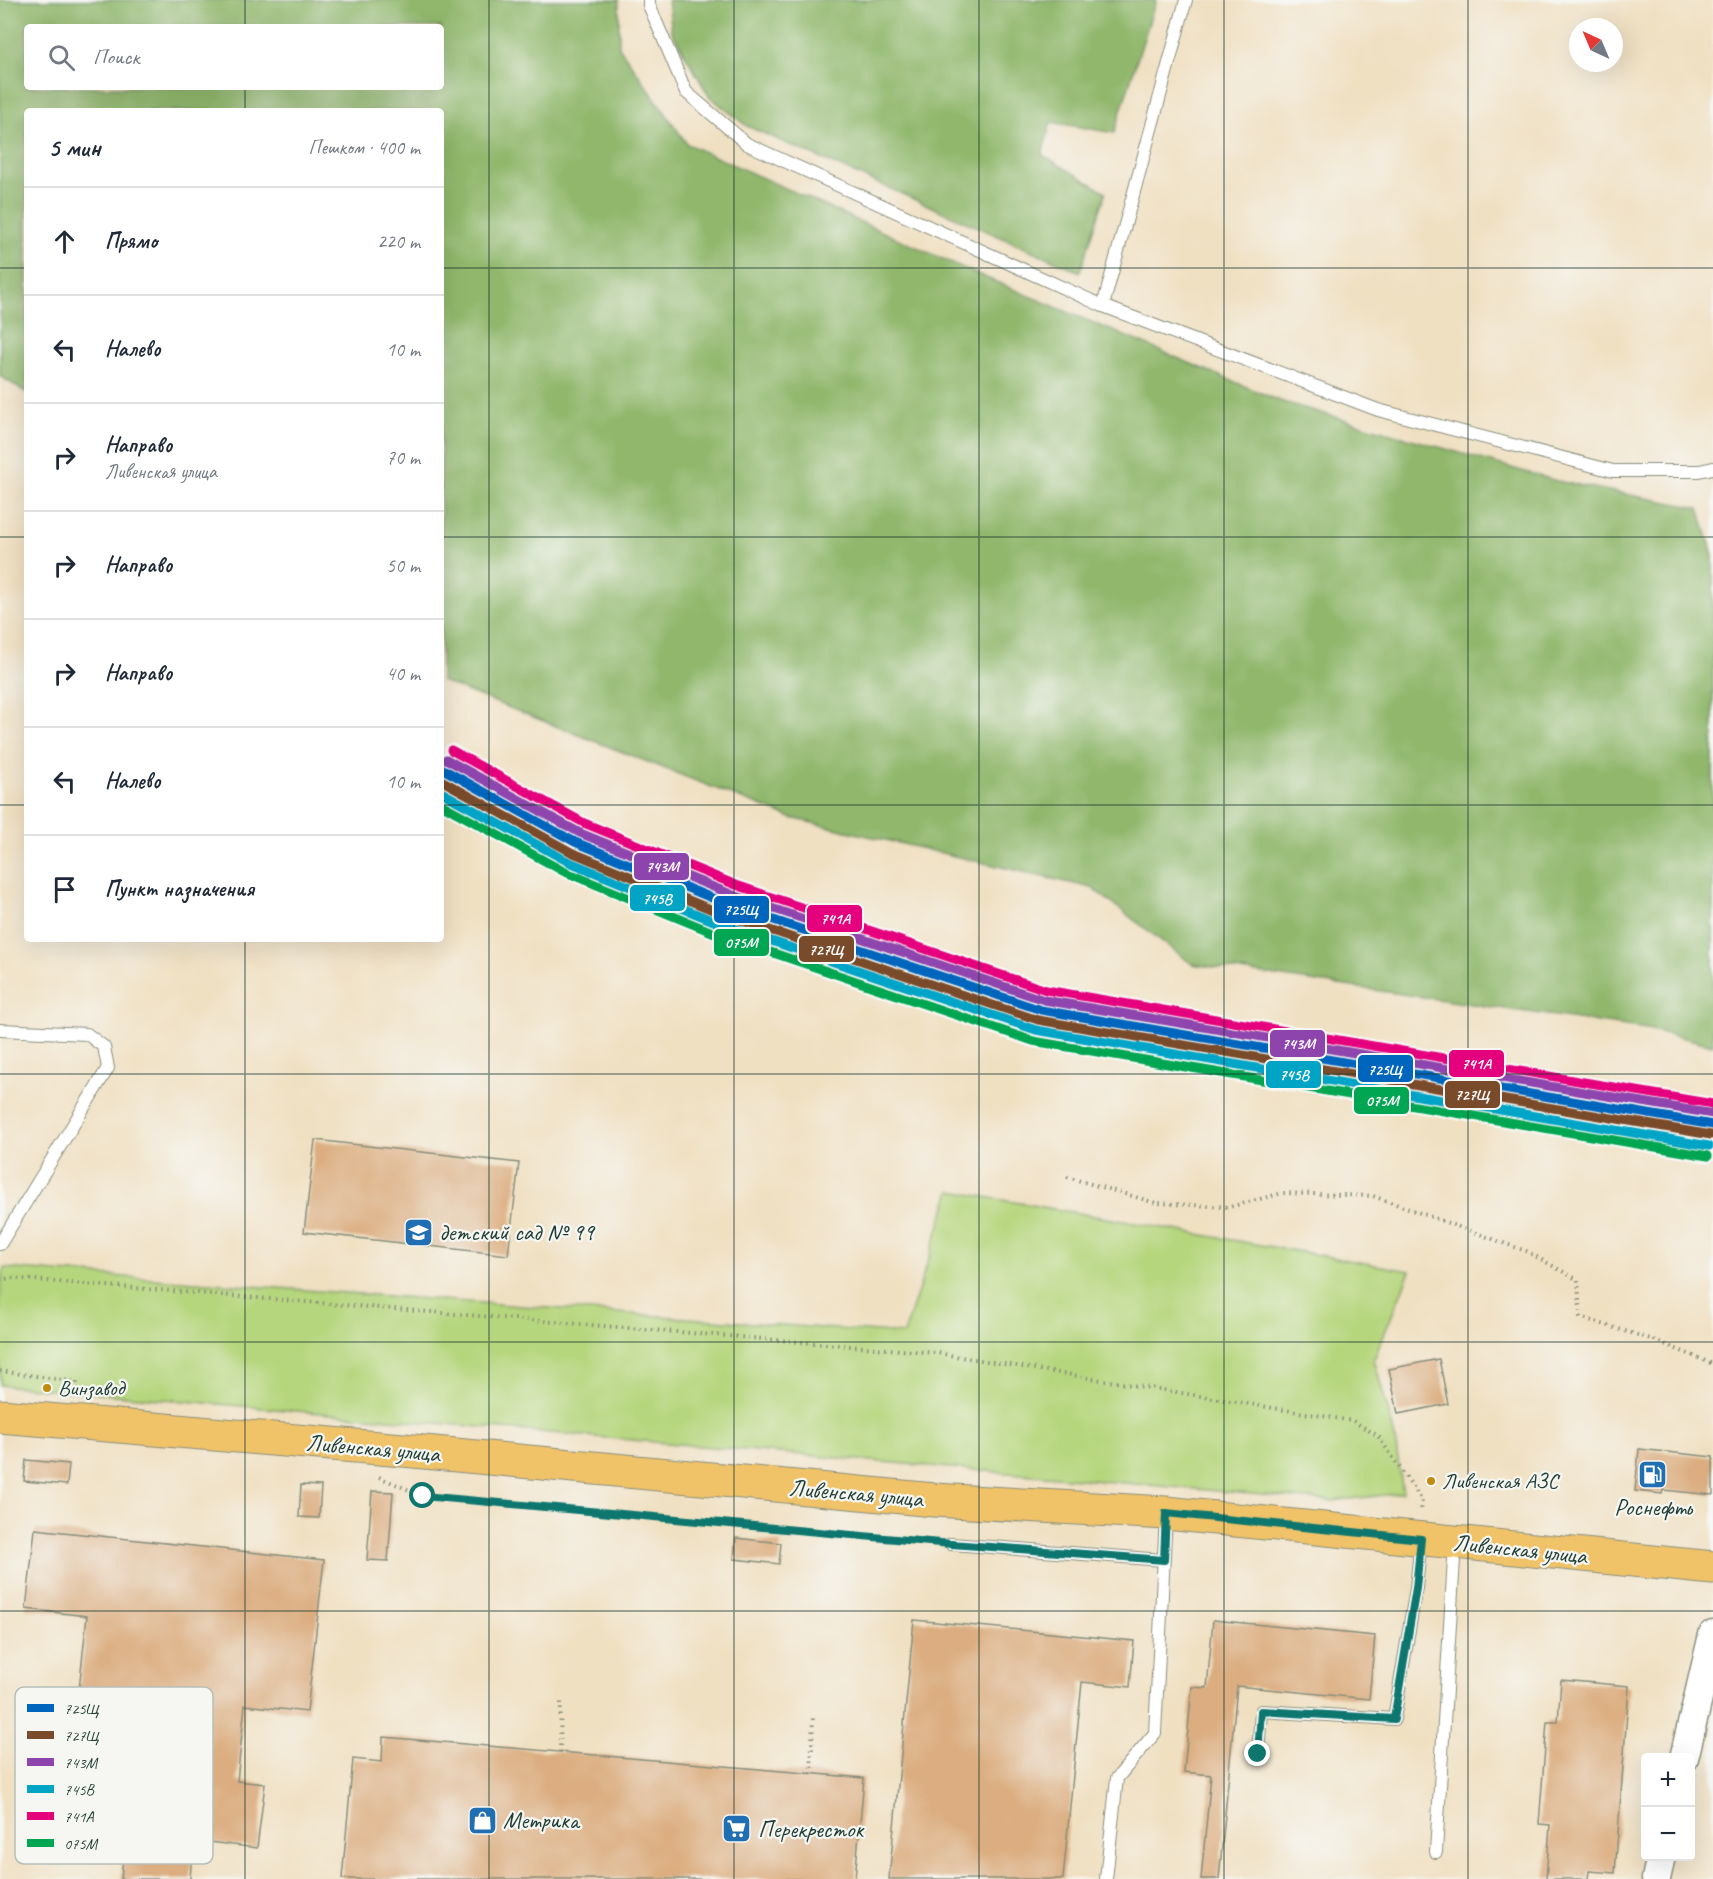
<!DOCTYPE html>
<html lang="ru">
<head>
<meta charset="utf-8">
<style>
	body { margin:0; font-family:Caveat,sans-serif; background:#f6f6f7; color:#1f2937 }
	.controls { position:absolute; right:18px; bottom:18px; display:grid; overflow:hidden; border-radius:6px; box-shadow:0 6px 24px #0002 }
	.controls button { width:54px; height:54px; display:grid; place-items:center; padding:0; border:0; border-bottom:2px solid #e0e1e3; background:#fff; color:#1f2937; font:30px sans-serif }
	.compass { position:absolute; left:1569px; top:18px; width:54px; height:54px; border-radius:50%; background:#fff; box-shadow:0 6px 24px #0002; rotate:316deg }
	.stop { position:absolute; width:18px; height:18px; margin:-14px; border:4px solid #0f766e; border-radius:50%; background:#fff }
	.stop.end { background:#0f766e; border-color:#fff; box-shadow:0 2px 6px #0008 }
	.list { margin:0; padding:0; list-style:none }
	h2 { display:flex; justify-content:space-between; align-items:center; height:78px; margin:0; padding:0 24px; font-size:26px }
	h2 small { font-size:20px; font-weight:400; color:#747a83 }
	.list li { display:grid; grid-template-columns:39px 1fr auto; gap:18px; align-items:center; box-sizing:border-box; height:108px; padding:0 24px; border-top:2px solid #e0e1e3 }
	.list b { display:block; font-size:22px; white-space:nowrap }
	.list p { margin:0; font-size:20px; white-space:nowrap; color:#747a83 }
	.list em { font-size:20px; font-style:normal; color:#747a83 }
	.icon { flex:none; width:33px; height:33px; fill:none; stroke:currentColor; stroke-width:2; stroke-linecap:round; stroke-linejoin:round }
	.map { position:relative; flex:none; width:1713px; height:1879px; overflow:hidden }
	.search { position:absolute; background:#fff; box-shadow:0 6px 24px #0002; left:24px; top:24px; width:420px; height:66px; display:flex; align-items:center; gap:15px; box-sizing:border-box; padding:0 21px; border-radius:6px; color:#747a83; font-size:22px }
	.panel { position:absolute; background:#fff; box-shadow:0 6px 24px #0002; left:24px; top:108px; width:420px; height:834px; border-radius:6px }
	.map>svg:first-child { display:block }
</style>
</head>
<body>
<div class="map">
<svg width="1713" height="1879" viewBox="0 0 1713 1879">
	<rect width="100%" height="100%" fill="#f6f6f2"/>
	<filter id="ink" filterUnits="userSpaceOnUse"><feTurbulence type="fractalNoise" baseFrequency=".0167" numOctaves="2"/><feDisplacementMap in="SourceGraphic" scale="12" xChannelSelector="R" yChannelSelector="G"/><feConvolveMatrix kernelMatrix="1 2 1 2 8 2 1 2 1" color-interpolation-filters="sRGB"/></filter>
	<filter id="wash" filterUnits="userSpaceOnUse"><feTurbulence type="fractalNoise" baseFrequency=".008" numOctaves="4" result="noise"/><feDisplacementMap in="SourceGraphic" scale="24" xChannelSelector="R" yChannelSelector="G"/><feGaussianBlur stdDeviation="1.35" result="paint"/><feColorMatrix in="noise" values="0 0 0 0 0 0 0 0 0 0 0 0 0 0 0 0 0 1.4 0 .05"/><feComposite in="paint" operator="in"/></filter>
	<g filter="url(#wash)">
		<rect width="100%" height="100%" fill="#f0e0c2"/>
		<polygon fill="#b6d67d" stroke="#6a8a58" stroke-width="1.5" points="951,1191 1410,1271 1374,1359 1394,1433 1403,1493 1331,1501 0,1385 0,1299 4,1268 904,1334"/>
		<g fill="#90b76c" stroke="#587a50" stroke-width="1.5" fill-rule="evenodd">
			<path d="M0,0H619V47L687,144L972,272L1280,401L1557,481L1699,508L1713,555V1045L1647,1029L1192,964L1092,888L791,818L441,681V111H27V393L0,376ZM27,27H441V87H27Z"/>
			<polygon points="668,0 1156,0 1114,133 1051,122 1042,155 1106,192 1080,272 747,126 709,96 672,32"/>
		</g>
		<g id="blocks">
			<g fill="#dbad80">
				<polygon points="315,1140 519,1163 508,1255 304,1232"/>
				<polygon points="1439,1359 1448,1404 1398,1414 1389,1369"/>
				<polygon points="1639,1449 1713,1457 1713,1495 1663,1490 1662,1494 1635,1491"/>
				<polygon points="26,1460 69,1464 67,1485 24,1481"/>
				<polygon points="301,1485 321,1486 319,1518 299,1517"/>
				<polygon points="372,1491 393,1492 388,1561 367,1560"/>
				<polygon points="35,1529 324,1560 307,1712 245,1705 237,1781 265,1784 257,1848 193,1840 190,1879 121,1879 125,1835 64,1827 87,1616 26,1609"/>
				<polygon points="736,1538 781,1543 779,1564 734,1559"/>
				<polygon points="914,1620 1134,1641 1130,1687 1082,1682 1063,1879 889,1879"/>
				<polygon points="1213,1620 1375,1636 1369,1699 1237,1686 1219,1879 1201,1879 1211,1775 1184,1772 1192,1687 1207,1688"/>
				<polygon points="1561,1680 1629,1686 1615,1873 1589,1871 1588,1879 1546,1879 1550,1825 1539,1824 1547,1722 1558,1722"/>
				<polygon points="383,1737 864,1778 855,1879 342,1879 353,1759 382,1762"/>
			</g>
		</g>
	</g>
	<g filter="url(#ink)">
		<use href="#blocks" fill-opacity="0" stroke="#888e7b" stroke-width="1.5"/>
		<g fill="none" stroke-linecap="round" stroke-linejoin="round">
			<defs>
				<g id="service">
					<polyline points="649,0 649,5 686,92 747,144 1103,306 1378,410 1613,471 1699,471 1713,468"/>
					<polyline points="1103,306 1186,0"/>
					<polyline points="0,1030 87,1034 104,1047 108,1068 0,1244"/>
					<polyline points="951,1544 1163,1560"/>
					<polyline points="1258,1754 1261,1711 1394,1719 1416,1588 1421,1540"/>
					<polyline points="1436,1852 1455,1543"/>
					<polyline points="1106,1879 1117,1778 1155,1733 1166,1515"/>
				</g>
				<g id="tertiary">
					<polyline points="1684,1758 1713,1635"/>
					<polyline points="1656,1879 1661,1856"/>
				</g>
				<polyline id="primary" points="0,1416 403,1450 934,1500 1166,1513 1713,1568"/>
			</defs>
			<use href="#service" stroke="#888e7b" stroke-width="14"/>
			<use href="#tertiary" stroke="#888e7b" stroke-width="31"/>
			<use href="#primary" stroke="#888e7b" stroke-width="35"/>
			<g stroke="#888e7b" stroke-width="4" stroke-dasharray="1.5 4.5" stroke-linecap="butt">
				<polyline points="1067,1177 1156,1203 1229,1207 1283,1193 1373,1196 1526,1251 1578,1280 1580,1317 1657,1341 1713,1364"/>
				<polyline points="0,1280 10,1278 937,1353 1353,1421 1378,1436 1422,1500 1421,1511"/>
				<polyline points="0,1371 77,1382 75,1394"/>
				<polyline points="379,1477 423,1496 935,1542"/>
				<polyline points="560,1752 561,1698"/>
				<polyline points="811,1774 813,1716"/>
			</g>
			<use href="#service" stroke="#fff" stroke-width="12"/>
			<use href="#tertiary" stroke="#fff" stroke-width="28"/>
			<use href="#primary" stroke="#f1c369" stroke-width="33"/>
			<defs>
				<polyline id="rail-1" points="441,768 575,842 729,905 1041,1010 1713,1125"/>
				<polyline id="rail-2" points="441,780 571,852 725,915 1038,1020 1711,1135"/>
				<polyline id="rail-3" points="446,759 580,833 733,895 1044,1000 1713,1114"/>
				<polyline id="rail-4" points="441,792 567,861 721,924 1036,1030 1709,1146"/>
				<polyline id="rail-5" points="451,750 584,823 736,885 1046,990 1713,1104"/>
				<polyline id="rail-6" points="441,804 563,871 717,934 1033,1041 1708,1156"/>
			</defs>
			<use href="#rail-1" stroke="#f6f6f2" stroke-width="14"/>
			<use href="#rail-2" stroke="#f6f6f2" stroke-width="14"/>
			<use href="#rail-3" stroke="#f6f6f2" stroke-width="14"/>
			<use href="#rail-4" stroke="#f6f6f2" stroke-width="14"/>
			<use href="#rail-5" stroke="#f6f6f2" stroke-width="14"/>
			<use href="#rail-6" stroke="#f6f6f2" stroke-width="14"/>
			<use href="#rail-1" stroke="#0065bd" stroke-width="9"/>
			<use href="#rail-2" stroke="#7a4b2a" stroke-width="9"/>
			<use href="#rail-3" stroke="#8e44ad" stroke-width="9"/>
			<use href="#rail-4" stroke="#02a4c6" stroke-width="9"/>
			<use href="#rail-5" stroke="#e5007d" stroke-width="9"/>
			<use href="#rail-6" stroke="#00a651" stroke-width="9"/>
		</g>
	</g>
	<g fill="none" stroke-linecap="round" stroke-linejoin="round" filter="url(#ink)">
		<polyline stroke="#0f766e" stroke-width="8" points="423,1496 951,1544 1164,1560 1166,1513 1421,1539 1416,1588 1394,1719 1261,1711 1258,1754"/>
	</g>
	<path fill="none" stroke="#1f3d34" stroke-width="1.5" stroke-opacity="0.55" d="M245,0V27M489,0V1879M734,0V1879M979,0V1879M1224,0V1879M1468,0V1879M245,87V111M0,268H27M441,268H1713M0,537H27M441,537H1713M0,805H27M441,805H1713M245,939V1879M0,1074H1713M0,1342H1713M0,1611H1713"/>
	<defs>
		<symbol id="school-square" viewBox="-11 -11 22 22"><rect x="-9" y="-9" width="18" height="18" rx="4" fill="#1f6fb2" stroke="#f6f6f2"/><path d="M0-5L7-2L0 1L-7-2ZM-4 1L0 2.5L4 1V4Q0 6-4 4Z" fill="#fff"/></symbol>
		<symbol id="fuel-square" viewBox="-11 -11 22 22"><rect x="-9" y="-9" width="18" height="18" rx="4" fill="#1f6fb2" stroke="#f6f6f2"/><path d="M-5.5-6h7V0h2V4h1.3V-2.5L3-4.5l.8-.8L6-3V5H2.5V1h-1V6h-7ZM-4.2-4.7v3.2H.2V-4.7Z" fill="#fff"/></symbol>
		<symbol id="shop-square" viewBox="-11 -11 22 22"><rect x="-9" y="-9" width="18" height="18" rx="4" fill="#1f6fb2" stroke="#f6f6f2"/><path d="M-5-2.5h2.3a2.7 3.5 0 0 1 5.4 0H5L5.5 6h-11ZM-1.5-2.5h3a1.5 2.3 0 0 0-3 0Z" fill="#fff"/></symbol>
		<symbol id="supermarket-square" viewBox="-11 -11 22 22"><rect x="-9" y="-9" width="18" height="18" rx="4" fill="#1f6fb2" stroke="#f6f6f2"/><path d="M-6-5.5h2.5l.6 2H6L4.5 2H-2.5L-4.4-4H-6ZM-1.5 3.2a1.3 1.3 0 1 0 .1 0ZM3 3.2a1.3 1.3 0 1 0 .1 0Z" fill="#fff"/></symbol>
	</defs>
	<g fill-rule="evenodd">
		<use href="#school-square" x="402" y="1216" width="33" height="33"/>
		<use href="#fuel-square" x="1636" y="1458" width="33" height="33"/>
		<use href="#shop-square" x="466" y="1804" width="33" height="33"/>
		<use href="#supermarket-square" x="720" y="1812" width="33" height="33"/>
	</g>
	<g fill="#c18c0d" stroke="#f6f6f2" stroke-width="2">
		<circle cx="47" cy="1388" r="5"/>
		<circle cx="1431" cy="1481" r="5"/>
	</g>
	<g text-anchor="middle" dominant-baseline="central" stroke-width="4.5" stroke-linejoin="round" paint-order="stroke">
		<g font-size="22" fill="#1f3d34" stroke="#f6f6f2" text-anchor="start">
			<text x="58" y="1388">Винзавод</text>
			<text x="1442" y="1481">Ливенская АЗС</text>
		</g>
		<g font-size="24" fill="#1f3d34" stroke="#f6f6f2" text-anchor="start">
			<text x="439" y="1232">детский сад № 99</text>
			<text x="1653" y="1507" text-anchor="middle">Роснефть</text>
			<text x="503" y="1820">Метрика</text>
			<text x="758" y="1829">Перекресток</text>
		</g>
		<g font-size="24" fill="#1f3d34" stroke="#f6f6f2">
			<text transform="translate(373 1448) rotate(5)">Ливенская улица</text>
			<text transform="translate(856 1493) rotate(5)">Ливенская улица</text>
			<text transform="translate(1520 1549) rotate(6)">Ливенская улица</text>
		</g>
	</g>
	<rect x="15" y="1687" width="198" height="177" rx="9" fill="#f6f6f2" stroke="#b6beb9" stroke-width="1.5"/>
	<rect x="27" y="1704" width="27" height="8" fill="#0065bd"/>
	<rect x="27" y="1731" width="27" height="8" fill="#7a4b2a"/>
	<rect x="27" y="1758" width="27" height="8" fill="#8e44ad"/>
	<rect x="27" y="1785" width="27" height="8" fill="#02a4c6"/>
	<rect x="27" y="1812" width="27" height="8" fill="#e5007d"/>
	<rect x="27" y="1839" width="27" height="8" fill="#00a651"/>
	<g font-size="16" fill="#1f3d34">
		<text x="64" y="1714">725Щ</text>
		<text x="64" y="1741">727Щ</text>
		<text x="64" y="1768">743М</text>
		<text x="64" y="1795">745В</text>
		<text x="64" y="1822">741А</text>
		<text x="64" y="1849">075М</text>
	</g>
	<g stroke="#f6f6f2" stroke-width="2">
		<rect x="633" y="852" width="57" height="29" rx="6" fill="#8e44ad"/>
		<rect x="629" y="884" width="57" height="28" rx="6" fill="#02a4c6"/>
		<rect x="713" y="895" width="57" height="29" rx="6" fill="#0065bd"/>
		<rect x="806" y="904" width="57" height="29" rx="6" fill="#e5007d"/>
		<rect x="713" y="928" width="57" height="29" rx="6" fill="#00a651"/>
		<rect x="798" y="935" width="57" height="28" rx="6" fill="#7a4b2a"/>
		<rect x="1269" y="1029" width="57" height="29" rx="6" fill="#8e44ad"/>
		<rect x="1448" y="1049" width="57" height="29" rx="6" fill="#e5007d"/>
		<rect x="1357" y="1054" width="57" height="29" rx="6" fill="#0065bd"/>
		<rect x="1265" y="1060" width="57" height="29" rx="6" fill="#02a4c6"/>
		<rect x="1444" y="1080" width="57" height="29" rx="6" fill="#7a4b2a"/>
		<rect x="1353" y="1086" width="57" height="29" rx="6" fill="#00a651"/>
	</g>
	<g font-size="16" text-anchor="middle" font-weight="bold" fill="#fff">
		<text x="662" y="872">743М</text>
		<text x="657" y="904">745В</text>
		<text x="741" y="915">725Щ</text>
		<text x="835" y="924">741А</text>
		<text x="741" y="948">075М</text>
		<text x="826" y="955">727Щ</text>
		<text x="1298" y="1049">743М</text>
		<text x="1476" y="1069">741А</text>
		<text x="1385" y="1075">725Щ</text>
		<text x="1294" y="1080">745В</text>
		<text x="1472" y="1100">727Щ</text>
		<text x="1382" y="1106">075М</text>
	</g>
</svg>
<div class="controls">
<button>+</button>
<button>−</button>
</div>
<svg class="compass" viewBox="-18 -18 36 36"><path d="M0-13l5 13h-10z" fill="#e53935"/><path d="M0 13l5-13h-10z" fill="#747a83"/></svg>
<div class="stop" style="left:423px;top:1496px"></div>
<div class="stop end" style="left:1258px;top:1754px"></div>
<div class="search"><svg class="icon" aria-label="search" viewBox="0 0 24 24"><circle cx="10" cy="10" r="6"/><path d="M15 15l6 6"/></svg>Поиск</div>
<section class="panel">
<h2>5 мин<small>Пешком · 400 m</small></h2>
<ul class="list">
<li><svg class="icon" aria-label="ahead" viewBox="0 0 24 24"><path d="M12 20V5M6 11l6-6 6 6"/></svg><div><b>Прямо</b></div><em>220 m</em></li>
<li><svg class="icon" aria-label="left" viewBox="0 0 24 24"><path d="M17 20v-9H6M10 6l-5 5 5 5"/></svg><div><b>Налево</b></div><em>10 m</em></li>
<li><svg class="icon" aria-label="right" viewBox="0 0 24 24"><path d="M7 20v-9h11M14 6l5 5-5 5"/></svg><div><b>Направо</b><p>Ливенская улица</p></div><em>70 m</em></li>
<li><svg class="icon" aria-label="right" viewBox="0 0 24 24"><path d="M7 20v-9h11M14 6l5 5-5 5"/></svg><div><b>Направо</b></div><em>50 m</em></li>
<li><svg class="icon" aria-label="right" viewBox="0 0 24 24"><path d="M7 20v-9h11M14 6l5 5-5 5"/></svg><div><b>Направо</b></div><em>40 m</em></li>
<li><svg class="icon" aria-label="left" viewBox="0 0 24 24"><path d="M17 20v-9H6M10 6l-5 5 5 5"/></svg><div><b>Налево</b></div><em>10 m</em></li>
<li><svg class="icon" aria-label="arrive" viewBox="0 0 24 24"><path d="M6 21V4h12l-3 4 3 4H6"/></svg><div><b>Пункт назначения</b></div></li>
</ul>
</section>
</div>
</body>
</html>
